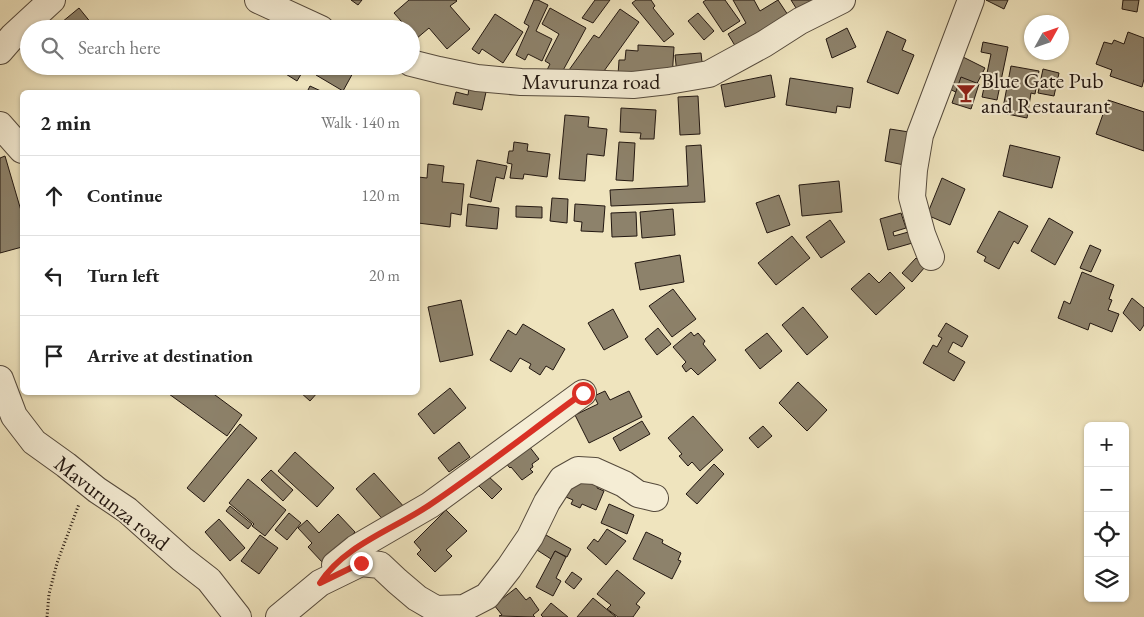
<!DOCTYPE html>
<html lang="en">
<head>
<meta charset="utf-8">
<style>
	body { margin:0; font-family:"EB Garamond",serif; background:#f6f6f6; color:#222 }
	.controls { position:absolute; right:15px; bottom:15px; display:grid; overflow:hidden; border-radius:8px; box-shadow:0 1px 4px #0004 }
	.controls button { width:45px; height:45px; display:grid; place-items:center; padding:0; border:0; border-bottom:1px solid #e0e0e0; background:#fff; color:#222; font:25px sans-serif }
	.compass { position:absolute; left:1024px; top:15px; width:45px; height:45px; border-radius:50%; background:#fff; box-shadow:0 1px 4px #0004; rotate:50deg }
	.stop { position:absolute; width:15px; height:15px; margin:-11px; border:4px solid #d93025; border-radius:50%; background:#fff }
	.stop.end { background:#d93025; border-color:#fff; box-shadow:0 1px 5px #0008 }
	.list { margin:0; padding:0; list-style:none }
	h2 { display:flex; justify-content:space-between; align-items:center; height:65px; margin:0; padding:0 20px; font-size:21px }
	h2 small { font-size:16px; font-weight:400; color:#767676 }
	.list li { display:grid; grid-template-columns:32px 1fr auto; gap:15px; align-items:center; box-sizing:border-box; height:80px; padding:0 20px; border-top:1px solid #e0e0e0 }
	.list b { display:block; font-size:19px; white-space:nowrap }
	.list em { font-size:16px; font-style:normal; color:#767676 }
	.icon { flex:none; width:28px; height:28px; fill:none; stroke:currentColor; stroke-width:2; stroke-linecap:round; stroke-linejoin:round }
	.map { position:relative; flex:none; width:1144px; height:617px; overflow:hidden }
	.search { position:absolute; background:#fff; box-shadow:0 1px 4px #0004; left:20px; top:20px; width:400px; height:55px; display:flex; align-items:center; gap:12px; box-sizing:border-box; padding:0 18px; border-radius:28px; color:#767676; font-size:19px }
	.panel { position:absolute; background:#fff; box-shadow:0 1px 4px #0004; left:20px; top:90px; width:400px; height:305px; border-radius:8px }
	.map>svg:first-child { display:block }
</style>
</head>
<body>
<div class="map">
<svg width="1144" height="617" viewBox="0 0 1144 617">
	<rect width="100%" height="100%" fill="#efe4be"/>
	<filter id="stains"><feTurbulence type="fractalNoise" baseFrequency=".004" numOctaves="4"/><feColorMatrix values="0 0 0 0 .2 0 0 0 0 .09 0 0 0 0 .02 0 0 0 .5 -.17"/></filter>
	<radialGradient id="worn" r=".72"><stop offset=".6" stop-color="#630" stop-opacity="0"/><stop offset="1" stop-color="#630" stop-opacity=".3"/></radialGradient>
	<g fill="#8d826b" stroke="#221711">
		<polygon points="351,0 362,0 358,5"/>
		<polygon points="409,0 456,0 457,1 450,6 470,29 447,49 429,28 416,39 411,33 411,29 408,29 394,13"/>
		<polygon points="534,0 538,0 548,5 536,31 552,39 542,61 528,54 525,60 516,55 529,26 524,23"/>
		<polygon points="595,0 610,0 593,23 582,18"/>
		<polygon points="636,0 651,0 655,6 653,8 674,34 664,42 632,3"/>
		<polygon points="706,0 725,0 740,21 723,32 703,2"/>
		<polygon points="733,0 754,0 760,11 778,0 792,21 740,54 728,34 746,23"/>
		<polygon points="791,0 829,0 801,16"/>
		<polygon points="986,0 1008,0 1004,9"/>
		<polygon points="1123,0 1139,0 1137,12 1122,9"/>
		<polygon points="79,8 96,29 57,29 56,27"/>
		<polygon points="550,8 586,28 560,76 547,70 550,64 545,61 559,34 542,24"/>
		<polygon points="620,9 639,22 599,78 586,82 569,70 594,35 599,38"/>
		<polygon points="698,13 714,31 704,40 688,21"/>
		<polygon points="495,14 523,32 503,63 482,49 479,54 472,49"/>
		<polygon points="847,28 856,47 832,58 826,39"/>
		<polygon points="887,31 906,40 902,50 914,55 898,94 867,82"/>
		<polygon points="1128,32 1144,38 1144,79 1142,87 1110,76 1112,70 1096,64 1104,42 1112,44 1114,40 1124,44"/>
		<polygon points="983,42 1008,47 997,100 982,97 991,54 981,52"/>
		<polygon points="638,45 674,47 672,79 618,75 619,60 625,60 626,50 638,51"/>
		<polygon points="701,53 703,71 677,74 675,55"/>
		<polygon points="961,56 985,68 969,99 946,87"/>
		<polygon points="273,66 306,66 297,81"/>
		<polygon points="321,66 346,66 354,71 343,91 316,75"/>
		<polygon points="1011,66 1039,71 1035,94 1031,93 1027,118 1002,113"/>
		<polygon points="1043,69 1059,73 1054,96 1038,93"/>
		<polygon points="771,75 775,97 725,107 721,85"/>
		<polygon points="961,77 979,84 971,109 952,103"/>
		<polygon points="790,78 853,88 850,108 837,106 836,113 786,105"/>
		<polygon points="310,86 323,92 307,92"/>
		<polygon points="469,88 486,92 482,110 453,104 456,92 468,95"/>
		<polygon points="698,96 700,134 680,135 678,97"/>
		<polygon points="1108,100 1144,112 1144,151 1096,134"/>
		<polygon points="621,108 656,110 654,139 640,139 641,133 620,132"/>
		<polygon points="565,115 589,117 588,127 607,129 604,156 587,154 585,181 559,179"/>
		<polygon points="890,129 909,132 904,165 885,161"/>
		<polygon points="514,142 528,144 527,151 550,154 547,177 524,174 523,179 510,178 512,164 507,163 509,151 513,151"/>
		<polygon points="619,142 635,143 633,181 616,180"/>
		<polygon points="701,145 705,202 611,206 610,190 688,186 686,146"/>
		<polygon points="1010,145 1060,157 1052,188 1003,176"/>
		<polygon points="5,156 22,214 22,247 0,253 0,158"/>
		<polygon points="477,160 507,166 504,179 496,177 491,202 470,197"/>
		<polygon points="428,164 444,166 442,182 464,184 461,215 451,213 450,227 418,223 418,177 427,178"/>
		<polygon points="942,178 965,189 950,225 927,215"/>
		<polygon points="839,181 842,212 802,216 799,185"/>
		<polygon points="779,195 790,225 767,233 756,203"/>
		<polygon points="552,198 568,199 567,223 550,221"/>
		<polygon points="468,204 499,208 497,229 466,226"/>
		<polygon points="575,204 605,206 603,232 581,231 582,222 574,221"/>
		<polygon points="516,206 542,207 542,218 516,217"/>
		<polygon points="673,209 675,235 642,238 640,212"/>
		<polygon points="999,211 1028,226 1018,244 1014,241 999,269 984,261 986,257 977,252"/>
		<polygon points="636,212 637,236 612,237 611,213"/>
		<polygon points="901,213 906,228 893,232 894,236 912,231 916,242 888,250 880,219"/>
		<polygon points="1049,218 1073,232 1055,265 1031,251"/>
		<polygon points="830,220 845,242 821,258 806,237"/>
		<polygon points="792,236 810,258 776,285 758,263"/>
		<polygon points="1090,245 1101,250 1091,272 1080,268"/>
		<polygon points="680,255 684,282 640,290 635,263"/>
		<polygon points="916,258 925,267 912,282 902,273"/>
		<polygon points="890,272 905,288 876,315 851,289 869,273 879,283"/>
		<polygon points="1082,272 1114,285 1109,299 1112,300 1108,310 1119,314 1112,332 1090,323 1088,330 1058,318 1064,301 1070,304"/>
		<polygon points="673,289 696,319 672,337 649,306"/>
		<polygon points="1132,298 1144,308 1144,325 1140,331 1123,313"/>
		<polygon points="461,300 473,355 440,362 428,307"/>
		<polygon points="803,307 828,337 807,355 782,325"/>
		<polygon points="613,309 628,337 604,350 588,323"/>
		<polygon points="946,323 968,336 962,347 953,342 948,352 965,362 954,381 923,363 933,345 937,347 942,338 938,336"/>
		<polygon points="523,324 565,349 553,370 546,366 540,375 529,368 531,364 520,358 511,372 490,360 508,330 516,335"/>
		<polygon points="658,328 671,344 657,355 645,339"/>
		<polygon points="691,332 694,336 698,333 705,341 703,344 716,360 698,375 691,368 686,372 682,366 686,362 673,347"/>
		<polygon points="767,333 782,351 760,369 745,350"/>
		<polygon points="798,382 827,410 807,431 779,403"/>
		<polygon points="450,388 466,408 434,434 418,414"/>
		<polygon points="605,391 610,400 629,391 642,417 589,443 575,415 598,404 594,396"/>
		<polygon points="170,392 211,392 242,415 227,436 169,394"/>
		<polygon points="300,392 318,392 310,401"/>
		<polygon points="693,416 723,450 700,471 692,462 688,466 679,456 682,454 668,438"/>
		<polygon points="642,421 650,434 620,451 613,438"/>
		<polygon points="240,424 257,438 204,502 187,488"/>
		<polygon points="763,426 772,436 758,448 749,438"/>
		<polygon points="525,441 539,459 532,464 533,467 530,469 533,472 522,480 511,467 510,468 502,459"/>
		<polygon points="459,442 470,457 449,472 438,458"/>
		<polygon points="295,452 334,488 317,507 278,471"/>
		<polygon points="714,464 724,474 697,504 686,494"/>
		<polygon points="271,470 293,490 283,501 261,480"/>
		<polygon points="374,473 405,508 387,524 356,489"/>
		<polygon points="488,476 502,489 492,499 479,486"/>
		<polygon points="574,478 598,485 597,488 604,491 596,510 582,504 580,508 571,504 573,500 566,497"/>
		<polygon points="248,479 286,510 265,536 252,526 254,524 229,503"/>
		<polygon points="609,504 634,515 627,534 601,523"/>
		<polygon points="230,506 252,524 248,529 226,511"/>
		<polygon points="446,510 467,531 446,550 452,556 435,572 417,554 421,550 414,542"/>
		<polygon points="289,513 301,523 287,540 275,530"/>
		<polygon points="338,514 355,532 323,563 308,547 312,543 298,528 307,520 319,533"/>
		<polygon points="219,519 245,548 230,561 205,532"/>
		<polygon points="607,529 626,541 606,565 587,548 594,539 598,542"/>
		<polygon points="646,532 663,540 662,543 681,553 678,560 681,561 672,579 633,559"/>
		<polygon points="260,535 278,548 259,574 241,561"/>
		<polygon points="546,535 571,549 567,557 555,551 551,559 537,550"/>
		<polygon points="555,551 566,557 556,578 561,581 553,596 536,587"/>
		<polygon points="617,570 645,593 636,604 640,607 633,617 618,617 607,609 611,605 597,594"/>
		<polygon points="572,572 582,579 574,589 565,582"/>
		<polygon points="516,588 526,600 530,597 539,610 533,615 535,617 499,616 502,615 494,605"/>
		<polygon points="593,598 616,617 577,617"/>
		<polygon points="551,603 568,617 543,617 541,615"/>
	</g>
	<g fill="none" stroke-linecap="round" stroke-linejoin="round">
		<defs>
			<g id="minor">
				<polyline points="258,0 321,29"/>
				<polyline points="0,51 13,36 52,0"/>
				<polyline points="411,63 439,70 477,78 521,82 578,83 633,85 668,81 709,74 764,44 800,21 842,0"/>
				<polyline points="0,125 22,150"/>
				<polyline points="931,257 922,234 912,197 914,170 920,135 971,0"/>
				<polyline points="0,379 14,416 34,442 66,465 97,490 127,510 182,559 209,580 238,617"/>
				<polyline points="335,565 356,548 430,505 583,393"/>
				<polyline points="279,617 320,583 361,563 380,565 397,581 417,598 436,609 464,608 487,596 509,568 530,537 547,502 562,479 578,470 595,471 624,484 638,494 655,498"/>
			</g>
		</defs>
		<use href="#minor" stroke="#554a3c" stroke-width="28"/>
		<polyline stroke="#221711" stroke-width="3" stroke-dasharray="1 2.5" stroke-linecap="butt" points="47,617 49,594 57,563 79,504"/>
		<use href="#minor" stroke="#f5edd5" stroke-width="26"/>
	</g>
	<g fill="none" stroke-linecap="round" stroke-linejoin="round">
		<path stroke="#d93025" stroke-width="6" d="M361,563L320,583C344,545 395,529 431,504C483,469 532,430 583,393"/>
	</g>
	<defs>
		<symbol id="bar-bare" viewBox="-9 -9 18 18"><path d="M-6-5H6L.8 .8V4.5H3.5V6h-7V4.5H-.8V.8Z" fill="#8f2418" stroke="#f5edd5" stroke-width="2.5" paint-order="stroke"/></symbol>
	</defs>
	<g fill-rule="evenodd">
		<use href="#bar-bare" x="952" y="79" width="28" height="28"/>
	</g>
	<g text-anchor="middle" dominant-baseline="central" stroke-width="4" stroke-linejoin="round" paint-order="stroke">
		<g font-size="22" fill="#221711" stroke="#f5edd5" text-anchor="start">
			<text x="981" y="80">Blue Gate Pub<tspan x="981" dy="25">and Restaurant</tspan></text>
		</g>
		<g font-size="22" fill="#221711" stroke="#f5edd5">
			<text x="591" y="81">Mavurunza road</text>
			<text transform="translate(112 503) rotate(38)">Mavurunza road</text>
		</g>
	</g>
	<rect width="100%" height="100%" filter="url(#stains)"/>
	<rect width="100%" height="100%" fill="url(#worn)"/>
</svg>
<div class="controls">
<button>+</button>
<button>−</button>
<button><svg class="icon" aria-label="locate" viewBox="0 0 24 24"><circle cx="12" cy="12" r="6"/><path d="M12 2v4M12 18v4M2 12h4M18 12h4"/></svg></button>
<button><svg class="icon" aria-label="layers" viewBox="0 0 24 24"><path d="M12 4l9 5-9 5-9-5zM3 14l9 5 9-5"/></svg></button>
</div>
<svg class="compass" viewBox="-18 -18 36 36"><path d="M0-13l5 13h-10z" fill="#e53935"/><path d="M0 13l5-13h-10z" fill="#767676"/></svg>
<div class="stop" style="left:583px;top:393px"></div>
<div class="stop end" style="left:361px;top:563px"></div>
<div class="search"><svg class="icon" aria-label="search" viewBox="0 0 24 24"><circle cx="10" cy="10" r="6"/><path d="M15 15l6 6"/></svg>Search here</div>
<section class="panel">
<h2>2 min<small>Walk · 140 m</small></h2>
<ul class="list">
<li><svg class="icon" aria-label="ahead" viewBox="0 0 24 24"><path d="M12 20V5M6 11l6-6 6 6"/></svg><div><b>Continue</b></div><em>120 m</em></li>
<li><svg class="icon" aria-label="left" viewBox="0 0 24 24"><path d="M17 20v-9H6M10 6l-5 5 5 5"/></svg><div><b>Turn left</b></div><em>20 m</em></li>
<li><svg class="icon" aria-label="arrive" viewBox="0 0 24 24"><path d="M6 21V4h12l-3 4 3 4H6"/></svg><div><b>Arrive at destination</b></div></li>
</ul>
</section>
</div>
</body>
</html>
